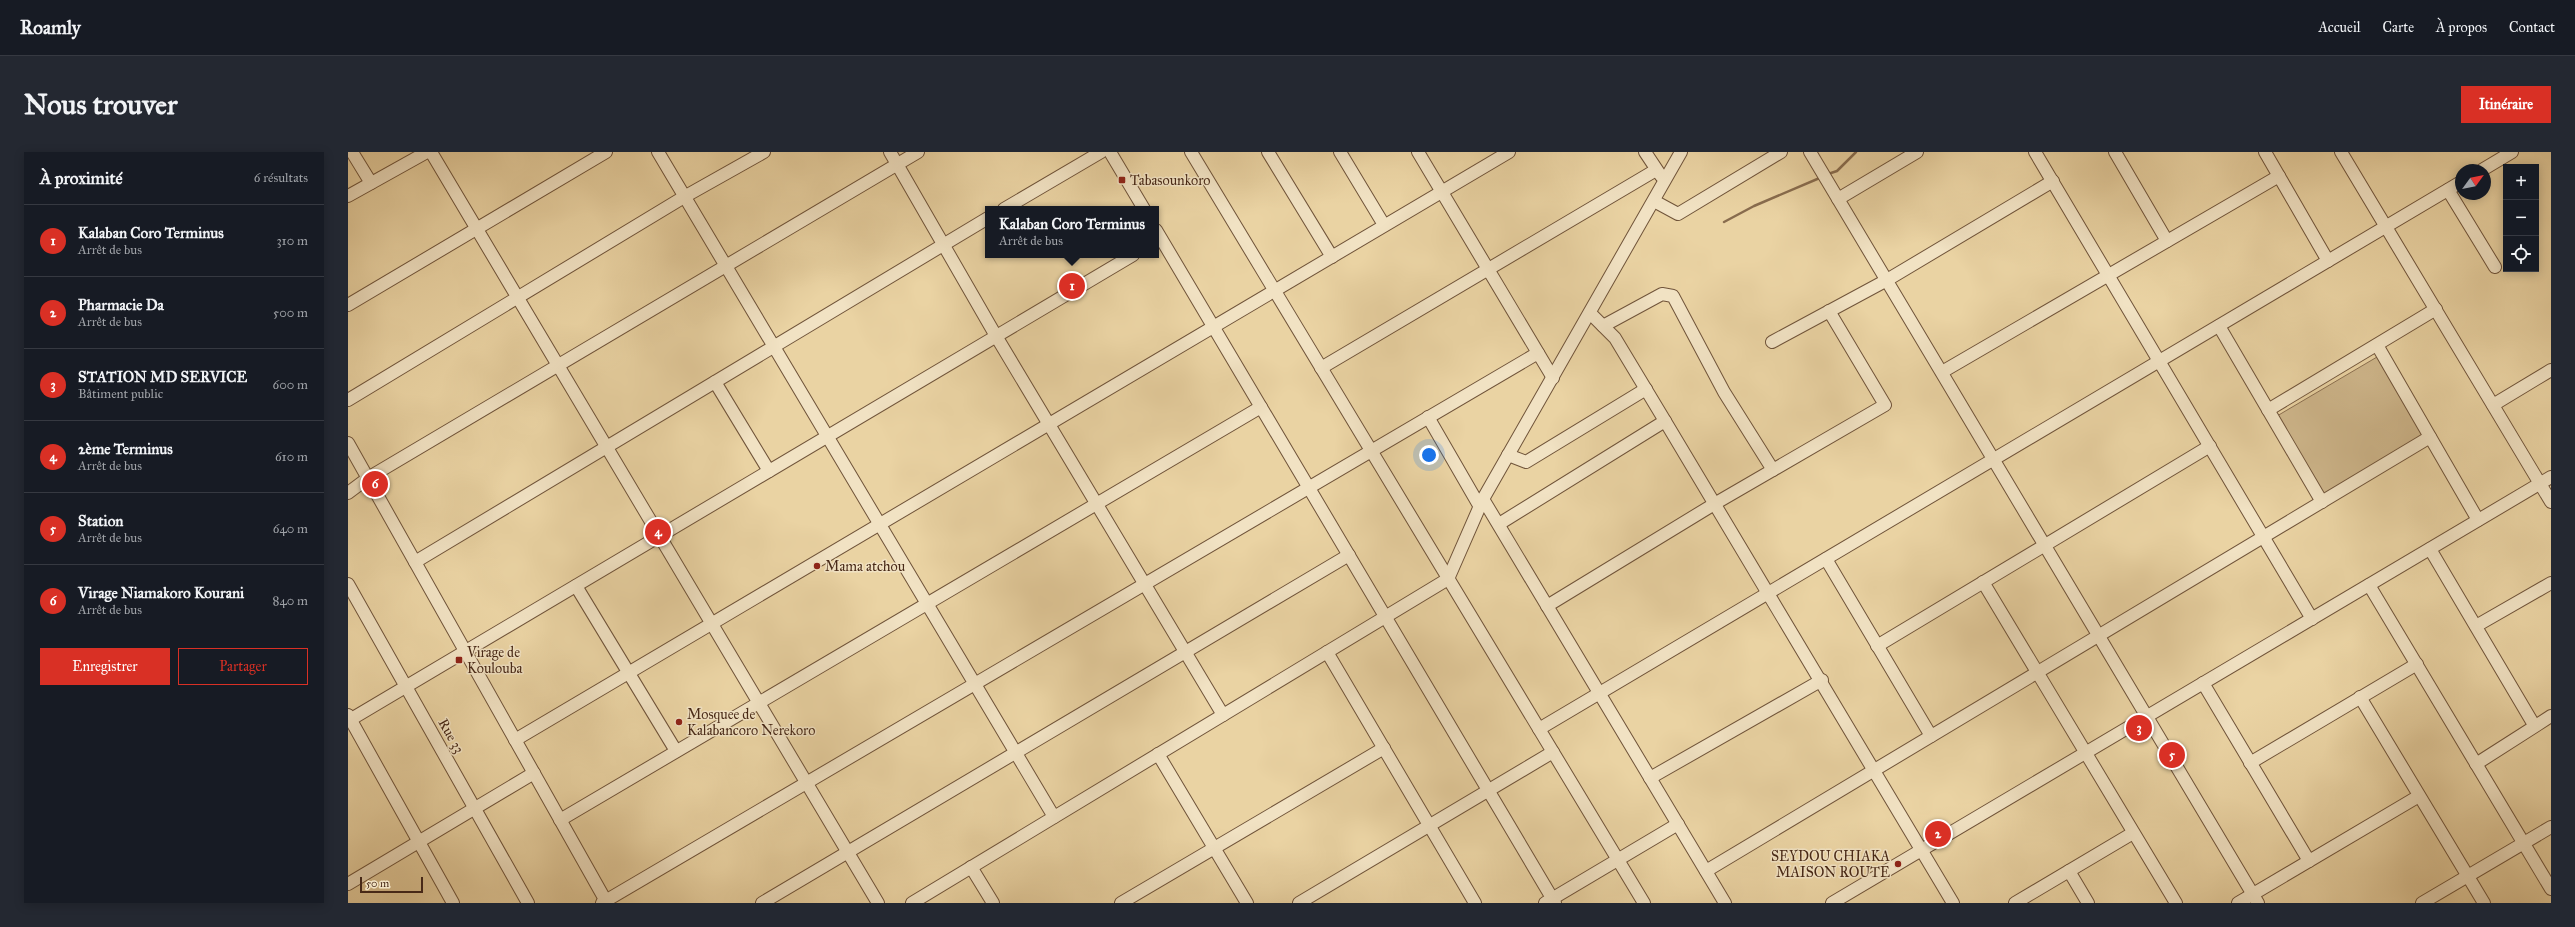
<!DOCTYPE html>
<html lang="fr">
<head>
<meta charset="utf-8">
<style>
	body { margin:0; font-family:"IM FELL Great Primer",serif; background:#242831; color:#f1f3f6 }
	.controls { position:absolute; right:12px; top:12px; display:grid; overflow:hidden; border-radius:0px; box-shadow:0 2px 10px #0003 }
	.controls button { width:36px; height:36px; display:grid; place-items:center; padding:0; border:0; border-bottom:1px solid #363941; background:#171b24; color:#f1f3f6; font:20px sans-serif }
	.compass { position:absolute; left:2107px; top:12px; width:36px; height:36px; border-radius:50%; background:#171b24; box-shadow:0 2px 10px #0003; rotate:57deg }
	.scale { position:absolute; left:12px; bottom:10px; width:63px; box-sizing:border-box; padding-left:4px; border:2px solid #482917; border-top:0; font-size:11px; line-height:14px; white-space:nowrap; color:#482917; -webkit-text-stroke:3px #f1e2c3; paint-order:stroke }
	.you { position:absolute; left:1081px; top:303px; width:14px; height:14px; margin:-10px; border:3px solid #fff; border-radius:50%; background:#1a73e8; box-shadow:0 0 0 6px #1a73e833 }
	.badge { display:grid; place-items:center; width:26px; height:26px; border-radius:50%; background:#d93025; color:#fff; font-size:13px; font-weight:700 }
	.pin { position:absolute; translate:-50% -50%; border:2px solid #fff; box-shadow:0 1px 4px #0006 }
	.popup { position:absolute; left:637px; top:54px; width:174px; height:52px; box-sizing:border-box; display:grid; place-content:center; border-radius:0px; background:#171b24; filter:drop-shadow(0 1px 3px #0005); font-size:13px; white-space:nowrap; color:#9ea1a6 }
	.popup b { font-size:15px; color:#f1f3f6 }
	.popup::after { content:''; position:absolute; left:50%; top:100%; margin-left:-8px; border:8px solid transparent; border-top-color:#171b24 }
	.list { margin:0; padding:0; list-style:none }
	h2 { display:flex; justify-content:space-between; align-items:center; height:52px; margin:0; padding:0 16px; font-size:17px }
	h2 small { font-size:13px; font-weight:400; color:#9ea1a6 }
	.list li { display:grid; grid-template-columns:26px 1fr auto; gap:12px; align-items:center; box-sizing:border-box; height:72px; padding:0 16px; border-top:1px solid #363941 }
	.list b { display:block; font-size:15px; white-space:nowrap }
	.list p { margin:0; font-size:13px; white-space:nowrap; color:#9ea1a6 }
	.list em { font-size:13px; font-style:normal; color:#9ea1a6 }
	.actions { display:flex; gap:8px; padding:12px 16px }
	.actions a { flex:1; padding:9px 0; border:1px solid #d93025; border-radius:0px; text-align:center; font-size:14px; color:#d93025 }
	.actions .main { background:#d93025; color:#fff }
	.icon { flex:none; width:22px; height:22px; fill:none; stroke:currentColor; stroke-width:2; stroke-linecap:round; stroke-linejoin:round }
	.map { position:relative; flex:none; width:2203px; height:751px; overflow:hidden; border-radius:0px }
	header { display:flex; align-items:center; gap:24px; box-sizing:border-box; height:56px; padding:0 20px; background:#171b24; border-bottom:1px solid #363941 }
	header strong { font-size:19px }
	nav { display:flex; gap:22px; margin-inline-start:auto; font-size:14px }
	.intro { display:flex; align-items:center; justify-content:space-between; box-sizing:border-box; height:96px; padding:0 24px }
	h1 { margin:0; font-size:28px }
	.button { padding:10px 18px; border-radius:0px; background:#d93025; color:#fff; font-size:14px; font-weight:700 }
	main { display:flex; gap:24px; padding:0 24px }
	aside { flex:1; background:#171b24; border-radius:0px; box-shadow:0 2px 10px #0003 }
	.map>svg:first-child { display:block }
</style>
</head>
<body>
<header>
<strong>Roamly</strong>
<nav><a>Accueil</a><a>Carte</a><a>À propos</a><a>Contact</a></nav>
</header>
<div class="intro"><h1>Nous trouver</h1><a class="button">Itinéraire</a></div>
<main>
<aside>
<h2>À proximité<small>6 résultats</small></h2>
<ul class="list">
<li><span class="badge">1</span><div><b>Kalaban Coro Terminus</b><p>Arrêt de bus</p></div><em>310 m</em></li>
<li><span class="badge">2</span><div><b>Pharmacie Da</b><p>Arrêt de bus</p></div><em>500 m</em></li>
<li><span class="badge">3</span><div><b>STATION MD SERVICE</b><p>Bâtiment public</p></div><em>600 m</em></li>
<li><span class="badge">4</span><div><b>2ème Terminus</b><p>Arrêt de bus</p></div><em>610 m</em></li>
<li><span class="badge">5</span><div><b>Station</b><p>Arrêt de bus</p></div><em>640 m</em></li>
<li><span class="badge">6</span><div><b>Virage Niamakoro Kourani</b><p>Arrêt de bus</p></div><em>840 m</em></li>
</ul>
<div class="actions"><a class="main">Enregistrer</a><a>Partager</a></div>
</aside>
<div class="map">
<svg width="2203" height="751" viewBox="0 0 2203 751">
	<rect width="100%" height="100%" fill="#ead3a3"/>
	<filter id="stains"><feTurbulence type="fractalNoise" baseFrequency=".005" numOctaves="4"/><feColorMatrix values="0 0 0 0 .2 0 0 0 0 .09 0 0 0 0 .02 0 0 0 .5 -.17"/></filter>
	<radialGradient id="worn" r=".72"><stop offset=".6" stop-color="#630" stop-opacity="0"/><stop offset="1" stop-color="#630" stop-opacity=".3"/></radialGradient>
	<polygon fill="#ceb68b" stroke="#8b7051" points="2029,205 2076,284 1976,344 1929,264"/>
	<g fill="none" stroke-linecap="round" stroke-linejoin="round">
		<g stroke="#886c4e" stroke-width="2.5">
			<polyline points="1480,22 1489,19 1508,0"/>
			<polyline points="1376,70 1406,54 1474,25"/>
		</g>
		<defs>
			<g id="minor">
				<polyline points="4,0 23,31"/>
				<polyline points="83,0 530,751"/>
				<polyline points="310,0 706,665"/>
				<polyline points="542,0 648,184 875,563"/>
				<polyline points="762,0 796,57"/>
				<polyline points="843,0 1296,751"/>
				<polyline points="920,0 984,105"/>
				<polyline points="992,0 1036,73"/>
				<polyline points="1070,0 1205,226"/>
				<polyline points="1297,0 1313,24"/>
				<polyline points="1462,0 1910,751"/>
				<polyline points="1687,0 1964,467"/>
				<polyline points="1767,0 1819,89"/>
				<polyline points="1917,0 1980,109"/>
				<polyline points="1993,0 2203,350"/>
				<polyline points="2134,18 2164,0"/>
				<polyline points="2100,38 2147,115"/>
				<polyline points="0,44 79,0"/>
				<polyline points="1490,47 1569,0"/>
				<polyline points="1306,49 1330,62 1433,0"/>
				<polyline points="656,57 753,0"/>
				<polyline points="808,78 1207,751"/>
				<polyline points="0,153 258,0"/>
				<polyline points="1242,161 1267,186 1317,269 1605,751"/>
				<polyline points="1255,174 1314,142 1325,144 1376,240 1425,318"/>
				<polyline points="1871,174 1974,350"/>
				<polyline points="1424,190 1539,128 1705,29"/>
				<polyline points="2029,193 2130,368"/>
				<polyline points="973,216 1308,18"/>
				<polyline points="1594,220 1931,24"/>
				<polyline points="367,230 421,319"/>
				<polyline points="0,248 336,45 416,0"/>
				<polyline points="2145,253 2203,218"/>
				<polyline points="1920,258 2088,157"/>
				<polyline points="1080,265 1132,355"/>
				<polyline points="0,291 259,751"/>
				<polyline points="1160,303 1178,310 1298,237"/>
				<polyline points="0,341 20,326 570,0"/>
				<polyline points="1135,347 1377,751"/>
				<polyline points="1151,372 1317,269"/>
				<polyline points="2082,397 2186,573"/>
				<polyline points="1478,407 1583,584"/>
				<polyline points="67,410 640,66"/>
				<polyline points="1635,430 1828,751"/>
				<polyline points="0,432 180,751"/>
				<polyline points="2021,433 2203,737"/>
				<polyline points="228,434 328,599"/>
				<polyline points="1199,454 1368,351 1537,253 1481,159"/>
				<polyline points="2128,474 2203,431"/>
				<polyline points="1529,494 1862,294"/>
				<polyline points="979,500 1127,751"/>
				<polyline points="1855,531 1961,709"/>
				<polyline points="2012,545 2136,751"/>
				<polyline points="0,563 105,751"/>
				<polyline points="0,569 785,103"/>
				<polyline points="1191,577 2113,30"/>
				<polyline points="167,588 1161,0"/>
				<polyline points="810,602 899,751"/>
				<polyline points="1902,611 2069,512"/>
				<polyline points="2128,612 2203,564"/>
				<polyline points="1302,626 1474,528"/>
				<polyline points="212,668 913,255"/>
				<polyline points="623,715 645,751"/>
				<polyline points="1358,719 2082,285"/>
				<polyline points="1721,719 1740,751"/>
				<polyline points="0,732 186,621"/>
				<polyline points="254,751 1190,201"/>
				<polyline points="414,751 1001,403"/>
				<polyline points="564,751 1100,427 1135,347 1333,0"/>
				<polyline points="773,751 1036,596"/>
				<polyline points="951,751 1205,600"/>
				<polyline points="1197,751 1330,672"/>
				<polyline points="1484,751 2203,325"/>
				<polyline points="1667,751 1785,681"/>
				<polyline points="1890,751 2071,644"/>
				<polyline points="2074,751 2203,675"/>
			</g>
		</defs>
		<use href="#minor" stroke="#70543a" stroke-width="14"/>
		<use href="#minor" stroke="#f1e2c3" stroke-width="12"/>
	</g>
	<g fill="#8f2418" stroke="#f1e2c3" stroke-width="1.5">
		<rect x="770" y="24" width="8" height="8" rx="2"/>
		<circle cx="469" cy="414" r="4"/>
		<rect x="107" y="504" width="8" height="8" rx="2"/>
		<circle cx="331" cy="570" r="4"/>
		<circle cx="1550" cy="712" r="4"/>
	</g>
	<g text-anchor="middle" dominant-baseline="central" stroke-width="3" stroke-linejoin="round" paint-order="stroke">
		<g font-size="14" fill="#482917" stroke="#f1e2c3" text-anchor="start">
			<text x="782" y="28">Tabasounkoro</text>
			<text x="477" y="414">Mama atchou</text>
			<text x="119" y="500">Virage de<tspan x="119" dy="16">Koulouba</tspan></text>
			<text x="339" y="562">Mosquee de<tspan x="339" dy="16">Kalabancoro Nerekoro</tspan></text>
			<text x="1542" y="704" text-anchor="end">SEYDOU CHIAKA<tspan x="1542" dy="16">MAISON ROUTE</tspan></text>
		</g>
		<g font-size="14" fill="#482917" stroke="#f1e2c3">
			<text transform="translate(103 584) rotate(61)">Rue 33</text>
		</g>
	</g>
	<rect width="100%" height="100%" filter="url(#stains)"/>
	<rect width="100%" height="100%" fill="url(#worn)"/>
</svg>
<div class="controls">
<button>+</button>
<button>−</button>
<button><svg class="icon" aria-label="locate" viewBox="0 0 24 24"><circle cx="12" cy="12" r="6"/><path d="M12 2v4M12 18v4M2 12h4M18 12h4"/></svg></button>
</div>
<svg class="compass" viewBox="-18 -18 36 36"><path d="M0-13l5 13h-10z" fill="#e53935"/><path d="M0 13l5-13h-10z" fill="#9ea1a6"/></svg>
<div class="scale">50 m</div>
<div class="you"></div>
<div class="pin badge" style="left:724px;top:134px">1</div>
<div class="popup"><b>Kalaban Coro Terminus</b>Arrêt de bus</div>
<div class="pin badge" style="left:1590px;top:682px">2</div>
<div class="pin badge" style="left:1791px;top:576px">3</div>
<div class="pin badge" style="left:310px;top:380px">4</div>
<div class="pin badge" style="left:1824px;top:603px">5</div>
<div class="pin badge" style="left:27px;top:332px">6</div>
</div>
</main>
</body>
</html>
